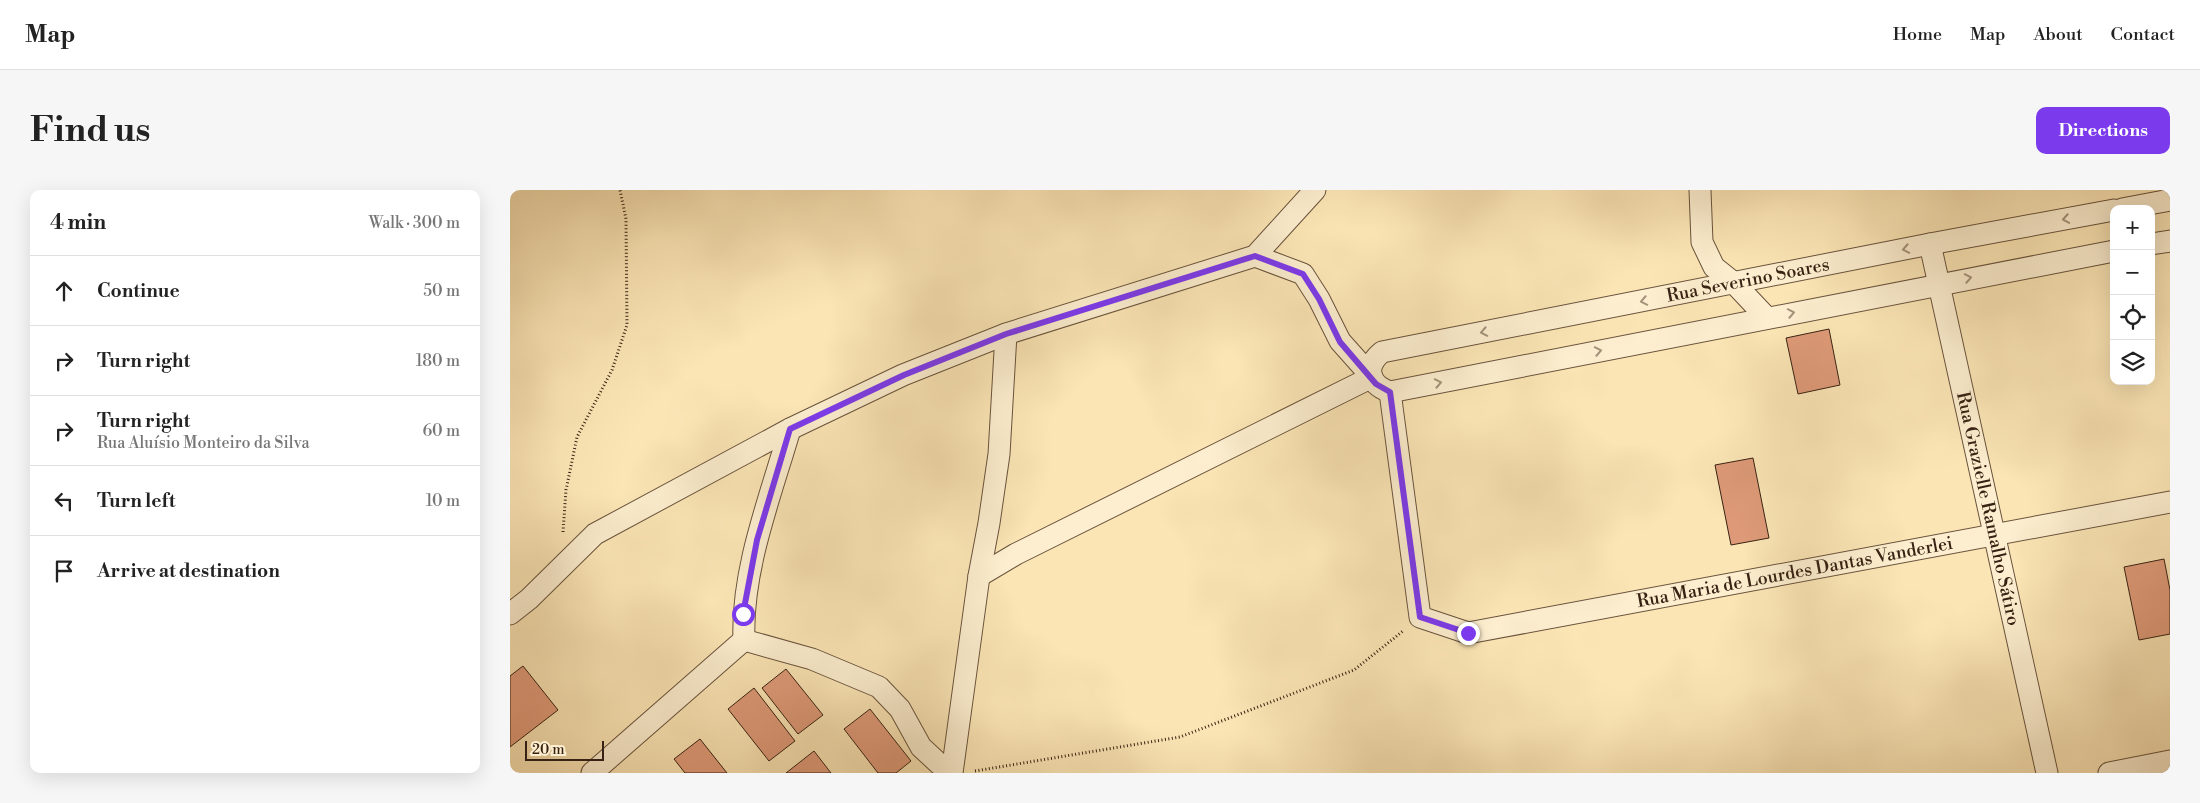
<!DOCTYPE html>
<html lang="en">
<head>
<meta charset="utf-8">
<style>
	body { margin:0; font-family:"Libre Bodoni",serif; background:#f6f6f6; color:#222 }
	.controls { position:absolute; right:15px; top:15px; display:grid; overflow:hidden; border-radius:10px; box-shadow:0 5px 20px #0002 }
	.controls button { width:45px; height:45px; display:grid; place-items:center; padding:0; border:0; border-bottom:1px solid #e0e0e0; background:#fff; color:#222; font:25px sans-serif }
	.scale { position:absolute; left:15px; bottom:12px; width:79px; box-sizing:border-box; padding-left:5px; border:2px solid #382213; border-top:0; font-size:14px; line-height:18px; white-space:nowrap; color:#382213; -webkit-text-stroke:4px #fceecf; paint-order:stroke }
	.stop { position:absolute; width:15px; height:15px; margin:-11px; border:4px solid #7c3aed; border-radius:50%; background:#fff }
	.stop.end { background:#7c3aed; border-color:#fff; box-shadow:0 1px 5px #0008 }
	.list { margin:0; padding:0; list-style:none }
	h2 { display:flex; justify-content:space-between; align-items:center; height:65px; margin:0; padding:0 20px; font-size:21px }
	h2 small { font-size:16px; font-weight:400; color:#767676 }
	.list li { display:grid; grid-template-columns:32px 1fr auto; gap:15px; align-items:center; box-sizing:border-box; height:70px; padding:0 20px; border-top:1px solid #e0e0e0 }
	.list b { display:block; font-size:19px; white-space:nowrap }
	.list p { margin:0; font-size:16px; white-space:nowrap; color:#767676 }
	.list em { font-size:16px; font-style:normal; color:#767676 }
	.icon { flex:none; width:28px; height:28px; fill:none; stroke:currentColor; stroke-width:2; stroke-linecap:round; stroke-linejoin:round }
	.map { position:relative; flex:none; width:1660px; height:583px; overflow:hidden; border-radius:10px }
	header { display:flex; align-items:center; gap:30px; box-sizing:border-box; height:70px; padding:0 25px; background:#fff; border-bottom:1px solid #e0e0e0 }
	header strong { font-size:24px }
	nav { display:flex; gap:28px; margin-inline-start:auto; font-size:18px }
	.intro { display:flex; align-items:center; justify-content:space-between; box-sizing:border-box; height:120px; padding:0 30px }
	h1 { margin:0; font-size:35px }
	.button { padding:12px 22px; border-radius:10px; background:#7c3aed; color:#fff; font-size:18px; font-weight:700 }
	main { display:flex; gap:30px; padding:0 30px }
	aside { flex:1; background:#fff; border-radius:10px; box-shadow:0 5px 20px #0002 }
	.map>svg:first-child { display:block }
</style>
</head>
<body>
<header>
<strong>Map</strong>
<nav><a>Home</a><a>Map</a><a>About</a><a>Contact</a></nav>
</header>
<div class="intro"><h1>Find us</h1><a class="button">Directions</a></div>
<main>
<aside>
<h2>4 min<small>Walk · 300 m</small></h2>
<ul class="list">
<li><svg class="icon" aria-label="ahead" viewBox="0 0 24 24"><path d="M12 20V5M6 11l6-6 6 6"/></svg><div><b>Continue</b></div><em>50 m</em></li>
<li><svg class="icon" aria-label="right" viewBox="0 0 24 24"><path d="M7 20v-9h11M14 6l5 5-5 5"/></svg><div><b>Turn right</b></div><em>180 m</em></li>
<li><svg class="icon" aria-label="right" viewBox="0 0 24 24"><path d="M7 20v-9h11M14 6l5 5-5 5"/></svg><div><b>Turn right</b><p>Rua Aluísio Monteiro da Silva</p></div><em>60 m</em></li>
<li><svg class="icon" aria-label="left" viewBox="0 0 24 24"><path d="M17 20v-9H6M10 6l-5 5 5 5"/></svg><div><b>Turn left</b></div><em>10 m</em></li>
<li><svg class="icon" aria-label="arrive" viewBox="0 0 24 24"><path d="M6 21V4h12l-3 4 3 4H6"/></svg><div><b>Arrive at destination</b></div></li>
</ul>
</aside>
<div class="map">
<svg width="1660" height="583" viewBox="0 0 1660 583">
	<rect width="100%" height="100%" fill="#fbe5b5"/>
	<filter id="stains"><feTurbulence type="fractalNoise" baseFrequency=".004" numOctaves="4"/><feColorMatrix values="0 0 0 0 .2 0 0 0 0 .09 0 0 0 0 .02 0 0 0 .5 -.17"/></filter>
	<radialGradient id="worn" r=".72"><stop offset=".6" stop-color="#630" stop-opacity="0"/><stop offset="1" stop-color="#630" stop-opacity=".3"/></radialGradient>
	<g fill="#de9a78" stroke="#382213">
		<polygon points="1319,139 1330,195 1288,204 1276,148"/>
		<polygon points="1243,268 1259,348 1221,355 1205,275"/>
		<polygon points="1654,369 1660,400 1660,444 1629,450 1614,377"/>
		<polygon points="13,476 48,520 0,557 0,486"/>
		<polygon points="276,479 313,525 288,544 252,498"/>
		<polygon points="244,498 285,551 259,571 218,519"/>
		<polygon points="360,519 401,571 386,583 368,583 334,539"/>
		<polygon points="190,549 217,583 175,583 164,569"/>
		<polygon points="304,561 321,583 276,583"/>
	</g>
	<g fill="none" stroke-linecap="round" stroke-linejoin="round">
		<defs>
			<g id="minor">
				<polyline points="1190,0 1192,52 1204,77 1224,93 1257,128"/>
				<polyline points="1612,19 1660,10"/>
				<path id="s1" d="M1420,54L1537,583"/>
				<polyline points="1641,54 1660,51"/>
				<path id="s2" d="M880,202L910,427L958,443L1660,312"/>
				<path id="s3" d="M880,202C858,194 854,177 872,162L1420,54L1604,20"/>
				<polyline points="880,202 1604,61"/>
				<polyline points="469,386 506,364 862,187 830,151 809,109 793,84 745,66"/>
				<polyline points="0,424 19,409 85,344 280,239 393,185 496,144 745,66 805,0"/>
				<polyline points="234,450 302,469 369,497 390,519 411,557 439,583"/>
				<path d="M234,450C231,380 261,305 280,239"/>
				<polyline points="82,583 234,450"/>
				<polyline points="442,583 469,386 479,333 489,264 496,144"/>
				<polyline points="1599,583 1660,571"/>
			</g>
		</defs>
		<use href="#minor" stroke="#69533c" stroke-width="23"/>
		<g stroke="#382213" stroke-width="3" stroke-dasharray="1 2.5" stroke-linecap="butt">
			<polyline points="53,342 56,300 67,247 102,180 117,135 116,29 110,0"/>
			<polyline points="465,581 670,547 844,480 893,441"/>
		</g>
		<use href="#minor" stroke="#fceecf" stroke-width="21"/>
	</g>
	<defs><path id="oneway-chevron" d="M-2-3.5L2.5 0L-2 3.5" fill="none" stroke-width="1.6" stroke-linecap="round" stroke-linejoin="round" transform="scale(1.25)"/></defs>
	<g stroke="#a4927a">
		<use href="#oneway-chevron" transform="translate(1556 29) rotate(170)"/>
		<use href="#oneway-chevron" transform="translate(1396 59) rotate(169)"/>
		<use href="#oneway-chevron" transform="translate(1458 88) rotate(-11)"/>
		<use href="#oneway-chevron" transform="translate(1134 111) rotate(169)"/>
		<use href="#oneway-chevron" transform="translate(1281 123) rotate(-11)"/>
		<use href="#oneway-chevron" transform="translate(974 142) rotate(169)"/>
		<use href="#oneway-chevron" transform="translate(1088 161) rotate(-11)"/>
		<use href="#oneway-chevron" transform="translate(928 193) rotate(-11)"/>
	</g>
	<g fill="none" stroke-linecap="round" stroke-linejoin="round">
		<polyline stroke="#7c3aed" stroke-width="6" points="233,424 247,350 280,239 394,185 496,144 745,66 793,84 809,109 830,152 866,194 880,202 910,427 958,443"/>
	</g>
	<g text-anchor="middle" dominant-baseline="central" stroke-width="4" stroke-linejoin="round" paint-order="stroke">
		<g font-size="18" fill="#382213" stroke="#fceecf">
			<text stroke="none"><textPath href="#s3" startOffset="426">Rua Severino Soares</textPath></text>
			<text stroke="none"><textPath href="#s1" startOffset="271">Rua Grazielle Ramalho Sátiro</textPath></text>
			<text stroke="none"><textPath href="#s2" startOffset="610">Rua Maria de Lourdes Dantas Vanderlei</textPath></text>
		</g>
	</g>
	<rect width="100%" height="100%" filter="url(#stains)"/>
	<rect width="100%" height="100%" fill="url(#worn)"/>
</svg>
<div class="controls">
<button>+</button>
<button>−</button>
<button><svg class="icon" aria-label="locate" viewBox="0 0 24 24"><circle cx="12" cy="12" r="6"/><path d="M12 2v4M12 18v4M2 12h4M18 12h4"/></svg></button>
<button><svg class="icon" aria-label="layers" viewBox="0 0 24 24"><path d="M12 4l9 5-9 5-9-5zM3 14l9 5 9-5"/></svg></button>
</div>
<div class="scale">20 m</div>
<div class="stop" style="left:233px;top:424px"></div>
<div class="stop end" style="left:958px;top:443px"></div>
</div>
</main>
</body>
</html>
